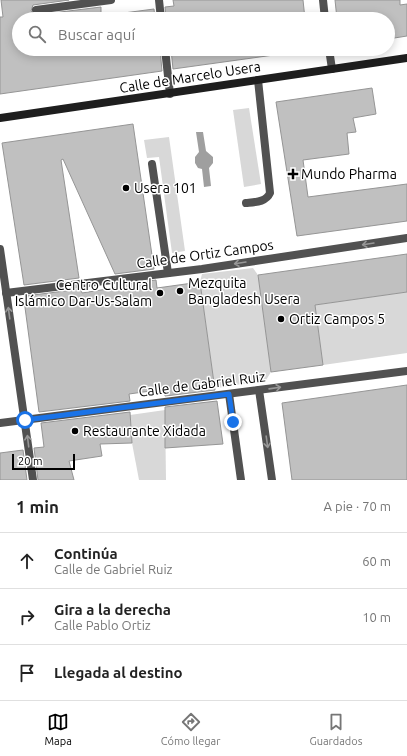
<!DOCTYPE html>
<html lang="es">
<head>
<meta charset="utf-8">
<style>
	body { margin:0; font-family:Ubuntu,sans-serif; background:#f6f6f6; color:#222 }
	.scale { position:absolute; left:12px; bottom:10px; width:63px; box-sizing:border-box; padding-left:4px; border:2px solid #000; border-top:0; font-size:11px; line-height:14px; white-space:nowrap; color:#000; -webkit-text-stroke:3px #fff; paint-order:stroke }
	.stop { position:absolute; width:12px; height:12px; margin:-9px; border:3px solid #1a73e8; border-radius:50%; background:#fff }
	.stop.end { background:#1a73e8; border-color:#fff; box-shadow:0 1px 4px #0008 }
	.list { margin:0; padding:0; list-style:none }
	h2 { display:flex; justify-content:space-between; align-items:center; height:52px; margin:0; padding:0 16px; font-size:17px }
	h2 small { font-size:13px; font-weight:400; color:#767676 }
	.list li { display:grid; grid-template-columns:26px 1fr auto; gap:12px; align-items:center; box-sizing:border-box; height:56px; padding:0 16px; border-top:1px solid #e0e0e0 }
	.list b { display:block; font-size:15px; white-space:nowrap }
	.list p { margin:0; font-size:13px; white-space:nowrap; color:#767676 }
	.list em { font-size:13px; font-style:normal; color:#767676 }
	.icon { flex:none; width:22px; height:22px; fill:none; stroke:currentColor; stroke-width:2; stroke-linecap:round; stroke-linejoin:round }
	.map { position:relative; flex:none; width:407px; height:480px; overflow:hidden }
	.search { position:absolute; background:#fff; box-shadow:0 2px 10px #0003; left:12px; right:12px; top:12px; height:44px; display:flex; align-items:center; gap:10px; box-sizing:border-box; padding:0 14px; border-radius:22px; color:#767676; font-size:15px }
	.sheet { height:220px; background:#fff }
	nav { display:flex; justify-content:space-around; align-items:center; box-sizing:border-box; height:56px; border-top:1px solid #e0e0e0; background:#fff; font-size:11px; color:#767676 }
	nav a { display:grid; justify-items:center; gap:2px }
	nav .on { color:#000 }
	.map>svg:first-child { display:block }
</style>
</head>
<body>
<div class="map">
<svg width="407" height="480" viewBox="0 0 407 480">
	<rect width="100%" height="100%" fill="#fff"/>
	<g fill="#d8d8d8">
		<polygon points="249,108 261,184 244,187 233,110"/>
		<polygon points="169,137 185,251 172,253 159,157 147,158 144,140"/>
		<polygon points="253,268 258,275 271,372 266,380 217,388 214,382 200,282 202,274"/>
		<polygon points="407,292 407,353 323,365 315,305"/>
		<polygon points="165,410 166,480 139,480 132,443 130,415"/>
	</g>
	<polygon fill="#9f9f9f" points="196,132 203,132 206,151 213,157 213,163 209,168 211,186 204,187 202,169 198,168 195,163 195,157 199,152"/>
	<g fill="#c0c0c0" stroke="#959595">
		<polygon points="1,0 69,0 33,5 31,11 36,15 101,7 101,16 154,9 155,19 19,19 19,49 160,49 162,71 0,94 0,17 3,17"/>
		<polygon points="173,0 303,0 305,19 166,19 165,7 174,6"/>
		<polygon points="335,0 400,0 400,5 407,4 407,36 388,39 388,19 337,19"/>
		<polygon points="171,49 309,49 310,50 173,69"/>
		<polygon points="372,88 376,114 353,118 356,132 347,133 349,154 303,160 308,197 407,184 407,221 297,236 276,102"/>
		<polygon points="133,124 154,269 115,274 63,159 61,160 79,278 24,285 2,143"/>
		<polygon points="407,254 407,292 315,305 323,365 271,372 258,275"/>
		<polygon points="156,280 157,288 200,282 215,390 165,396 165,389 129,394 130,401 39,412 24,300 26,300 25,296 81,289 82,293 120,287 119,285"/>
		<polygon points="407,385 407,480 292,480 282,403"/>
		<polygon points="217,401 223,444 165,448 165,407"/>
		<polygon points="130,412 132,443 100,444 102,456 69,461 74,480 38,480 34,448 44,447 41,423"/>
		<polygon points="23,450 27,480 0,480 0,453"/>
	</g>
	<g fill="none" stroke-linecap="round" stroke-linejoin="round">
		<g stroke="#515151" stroke-width="8">
			<polyline points="152,164 168,273"/>
			<path d="M246,203C256,202 266,202 270,193L258,80"/>
		</g>
		<g stroke="#515151" stroke-width="8">
			<polyline points="159,0 161,19"/>
			<polyline points="323,0 325,19"/>
			<polyline points="36,10 111,0"/>
			<polyline points="165,49 170,94"/>
			<polyline points="329,49 332,69"/>
			<polyline points="0,249 33,480"/>
			<polyline points="6,293 202,269 407,238"/>
			<polyline points="259,390 272,480"/>
			<polyline points="229,394 241,480"/>
			<polyline points="0,423 407,371"/>
		</g>
		<polyline stroke="#1e1e1e" stroke-width="8" points="0,118 407,58"/>
	</g>
	<defs><path id="oneway-shaft" d="M-6 0H5M1.5-3L5.5 0L1.5 3" fill="none" stroke-width="1.6" stroke-linecap="round" stroke-linejoin="round"/></defs>
	<g stroke="#979797">
		<use href="#oneway-shaft" transform="translate(368 244) rotate(171)"/>
		<use href="#oneway-shaft" transform="translate(240 263) rotate(171)"/>
		<use href="#oneway-shaft" transform="translate(9 313) rotate(-98)"/>
		<use href="#oneway-shaft" transform="translate(275 388) rotate(-8)"/>
		<use href="#oneway-shaft" transform="translate(28 441) rotate(-97)"/>
		<use href="#oneway-shaft" transform="translate(267 442) rotate(82)"/>
	</g>
	<g fill="none" stroke-linecap="round" stroke-linejoin="round">
		<polyline stroke="#1a73e8" stroke-width="5" points="25,420 229,394 233,422"/>
	</g>
	<g fill="#000" stroke="#fff" stroke-width="1.5">
		<path d="M291 168h4v4h4v4h-4v4h-4v-4h-4v-4h4z"/>
		<circle cx="126" cy="188" r="4"/>
		<circle cx="180" cy="291" r="4"/>
		<circle cx="160" cy="293" r="4"/>
		<circle cx="281" cy="319" r="4"/>
		<circle cx="75" cy="431" r="4"/>
	</g>
	<g text-anchor="middle" dominant-baseline="central" stroke-width="3" stroke-linejoin="round" paint-order="stroke">
		<g font-size="14" fill="#000" stroke="#fff">
			<text transform="translate(190 77) rotate(-9)">Calle de Marcelo Usera</text>
			<text transform="translate(205 254) rotate(-8)">Calle de Ortiz Campos</text>
			<text transform="translate(202 384) rotate(-7)">Calle de Gabriel Ruiz</text>
		</g>
		<g font-size="14" fill="#000" stroke="#fff" text-anchor="start">
			<text x="301" y="174">Mundo Pharma</text>
			<text x="134" y="188">Usera 101</text>
			<text x="188" y="283">Mezquita<tspan x="188" dy="16">Bangladesh Usera</tspan></text>
			<text x="152" y="285" text-anchor="end">Centro Cultural<tspan x="152" dy="16">Islámico Dar-Us-Salam</tspan></text>
			<text x="289" y="319">Ortiz Campos 5</text>
			<text x="83" y="431">Restaurante Xidada</text>
		</g>
	</g>
</svg>
<div class="scale">20 m</div>
<div class="stop" style="left:25px;top:420px"></div>
<div class="stop end" style="left:233px;top:422px"></div>
<div class="search"><svg class="icon" aria-label="search" viewBox="0 0 24 24"><circle cx="10" cy="10" r="6"/><path d="M15 15l6 6"/></svg>Buscar aquí</div>
</div>
<section class="sheet">
<h2>1 min<small>A pie · 70 m</small></h2>
<ul class="list">
<li><svg class="icon" aria-label="ahead" viewBox="0 0 24 24"><path d="M12 20V5M6 11l6-6 6 6"/></svg><div><b>Continúa</b><p>Calle de Gabriel Ruiz</p></div><em>60 m</em></li>
<li><svg class="icon" aria-label="right" viewBox="0 0 24 24"><path d="M7 20v-9h11M14 6l5 5-5 5"/></svg><div><b>Gira a la derecha</b><p>Calle Pablo Ortiz</p></div><em>10 m</em></li>
<li><svg class="icon" aria-label="arrive" viewBox="0 0 24 24"><path d="M6 21V4h12l-3 4 3 4H6"/></svg><div><b>Llegada al destino</b></div></li>
</ul>
</section>
<nav>
<a class="on"><svg class="icon" aria-label="map" viewBox="0 0 24 24"><path d="M3 6l6-2 6 2 6-2v14l-6 2-6-2-6 2zM9 4v14M15 6v14"/></svg>Mapa</a>
<a><svg class="icon" aria-label="directions" viewBox="0 0 24 24"><path d="M12 3l9 9-9 9-9-9zM9 14v-3h6M13 9l2 2-2 2"/></svg>Cómo llegar</a>
<a><svg class="icon" aria-label="saved" viewBox="0 0 24 24"><path d="M7 4h10v16l-5-4-5 4z"/></svg>Guardados</a>
</nav>
</body>
</html>
